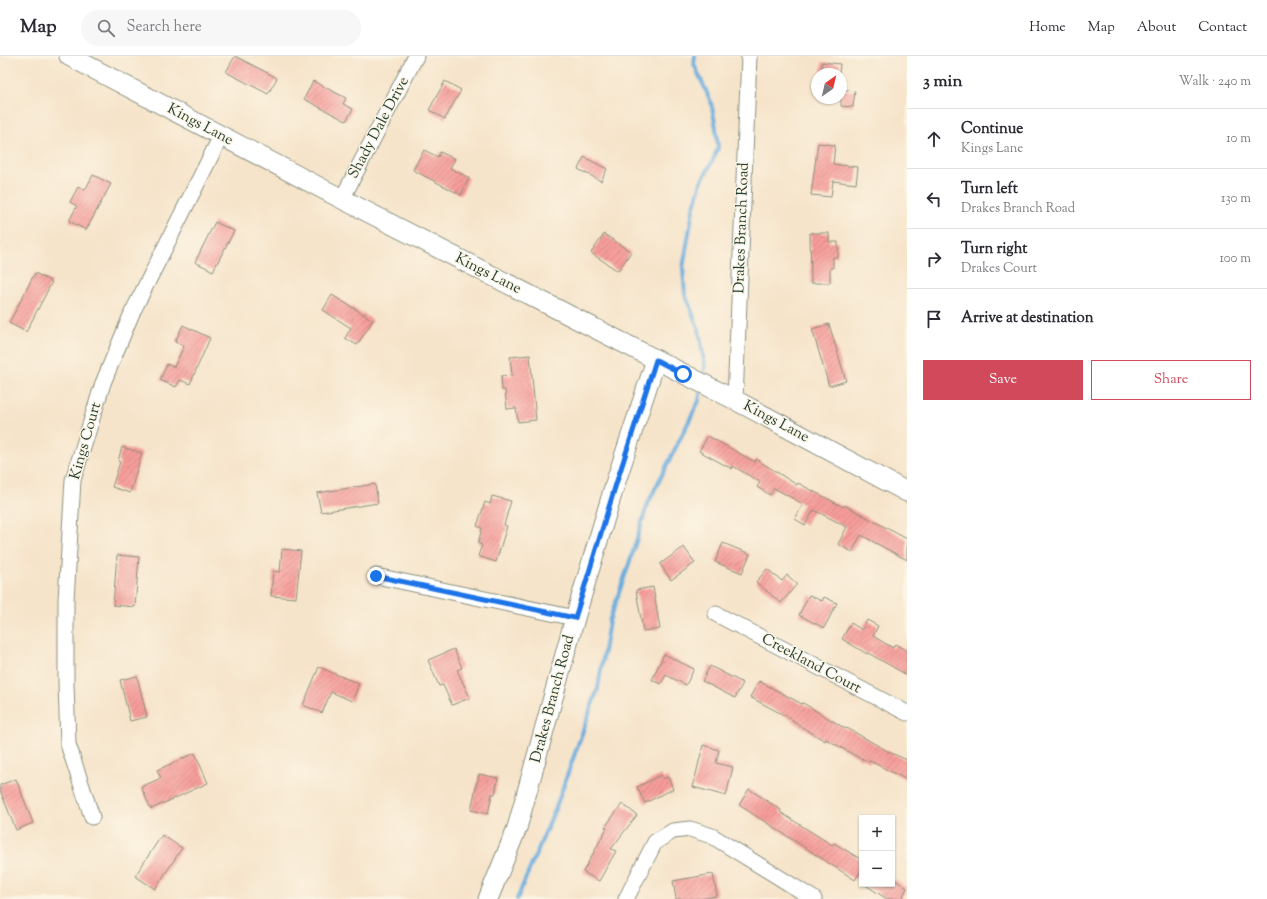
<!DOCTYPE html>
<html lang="en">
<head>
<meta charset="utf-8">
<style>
	body { margin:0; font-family:"Sorts Mill Goudy",serif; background:#f7f7f7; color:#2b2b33 }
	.controls { position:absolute; right:12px; bottom:12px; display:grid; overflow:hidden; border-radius:0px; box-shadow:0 1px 3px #0004 }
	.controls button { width:36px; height:36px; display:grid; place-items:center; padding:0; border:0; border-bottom:1px solid #e1e1e2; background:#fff; color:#2b2b33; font:20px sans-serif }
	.compass { position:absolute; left:811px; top:12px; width:36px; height:36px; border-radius:50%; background:#fff; box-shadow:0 1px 3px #0004; rotate:34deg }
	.stop { position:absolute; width:12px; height:12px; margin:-9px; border:3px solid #1a73e8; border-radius:50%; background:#fff }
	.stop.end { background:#1a73e8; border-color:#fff; box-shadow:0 1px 4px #0008 }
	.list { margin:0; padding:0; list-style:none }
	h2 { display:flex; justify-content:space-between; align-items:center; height:52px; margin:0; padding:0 16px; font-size:17px }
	h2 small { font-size:13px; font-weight:400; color:#7c7c81 }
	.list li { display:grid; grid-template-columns:26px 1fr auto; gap:12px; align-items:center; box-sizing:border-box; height:60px; padding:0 16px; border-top:1px solid #e1e1e2 }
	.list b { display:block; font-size:15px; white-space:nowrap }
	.list p { margin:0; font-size:13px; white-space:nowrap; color:#7c7c81 }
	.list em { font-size:13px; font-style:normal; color:#7c7c81 }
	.actions { display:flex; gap:8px; padding:12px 16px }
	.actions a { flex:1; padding:9px 0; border:1px solid #d1495b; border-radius:0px; text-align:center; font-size:14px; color:#d1495b }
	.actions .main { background:#d1495b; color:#fff }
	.icon { flex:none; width:22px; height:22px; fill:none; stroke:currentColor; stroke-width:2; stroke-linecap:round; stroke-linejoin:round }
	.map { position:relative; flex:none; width:907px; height:843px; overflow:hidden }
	header { display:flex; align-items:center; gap:24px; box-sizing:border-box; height:56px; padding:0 20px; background:#fff; border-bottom:1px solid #e1e1e2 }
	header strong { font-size:19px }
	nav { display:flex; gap:22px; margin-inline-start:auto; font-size:14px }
	.search { width:280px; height:36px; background:#f7f7f7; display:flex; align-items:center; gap:10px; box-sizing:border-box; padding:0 14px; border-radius:22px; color:#7c7c81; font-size:15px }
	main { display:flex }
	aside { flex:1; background:#fff }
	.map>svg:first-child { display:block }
</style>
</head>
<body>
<header>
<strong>Map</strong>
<div class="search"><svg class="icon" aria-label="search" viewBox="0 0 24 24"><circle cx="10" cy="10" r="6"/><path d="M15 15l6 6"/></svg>Search here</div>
<nav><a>Home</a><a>Map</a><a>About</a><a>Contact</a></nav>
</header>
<main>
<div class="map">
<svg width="907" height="843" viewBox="0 0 907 843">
	<defs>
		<pattern id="building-hatch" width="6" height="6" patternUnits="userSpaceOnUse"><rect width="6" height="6" fill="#f79d9a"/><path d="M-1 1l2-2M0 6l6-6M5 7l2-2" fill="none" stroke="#c7817e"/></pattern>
	</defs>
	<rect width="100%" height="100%" fill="#fcf5e5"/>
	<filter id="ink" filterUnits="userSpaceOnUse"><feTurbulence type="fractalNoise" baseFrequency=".025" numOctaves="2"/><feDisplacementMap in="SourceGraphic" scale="8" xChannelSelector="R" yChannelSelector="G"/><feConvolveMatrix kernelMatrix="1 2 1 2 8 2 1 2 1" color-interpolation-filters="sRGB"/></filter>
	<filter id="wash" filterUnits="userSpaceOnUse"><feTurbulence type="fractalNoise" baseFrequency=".012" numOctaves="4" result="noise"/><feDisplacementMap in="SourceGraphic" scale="16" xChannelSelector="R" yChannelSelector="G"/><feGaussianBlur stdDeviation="0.9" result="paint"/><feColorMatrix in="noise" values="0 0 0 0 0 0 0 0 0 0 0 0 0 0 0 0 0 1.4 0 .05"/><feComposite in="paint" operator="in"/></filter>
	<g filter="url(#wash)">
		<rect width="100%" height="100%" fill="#f6e4ca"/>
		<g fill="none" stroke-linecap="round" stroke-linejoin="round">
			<g stroke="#69adde" stroke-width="4">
				<polyline points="695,0 694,8 711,46 716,72 718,92 711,108 701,126 693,154 683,212 685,238 699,274 705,310 703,322"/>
				<polyline points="517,843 556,751 598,632 609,565 628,511 648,447 699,345 701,333"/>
			</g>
		</g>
		<g id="blocks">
			<g fill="url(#building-hatch)">
				<polygon points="235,0 277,22 268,38 226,16"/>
				<polygon points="822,6 840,8 839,18 821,18"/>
				<polygon points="313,25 346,42 343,48 353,53 346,65 304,43"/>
				<polygon points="445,25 461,34 445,63 429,54"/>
				<polygon points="841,33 855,35 853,51 841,50"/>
				<polygon points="818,87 835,89 833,108 858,111 856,128 833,125 831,141 811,139"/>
				<polygon points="424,94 438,101 440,96 455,103 450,112 469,122 461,139 413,114"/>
				<polygon points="584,101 607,113 601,125 578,113"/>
				<polygon points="93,119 111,128 86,174 69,165 77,150 70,146 78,131 85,134"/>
				<polygon points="215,166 234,175 213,215 195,206"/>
				<polygon points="810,177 829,177 829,186 838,186 838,201 833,201 833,212 830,212 830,227 811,227"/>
				<polygon points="604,178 631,196 618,215 591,197"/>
				<polygon points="35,217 52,226 26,276 9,267"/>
				<polygon points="332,239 373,264 357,289 345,282 351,272 323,254"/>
				<polygon points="829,268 846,325 829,330 812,273"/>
				<polygon points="183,269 210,282 190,328 180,324 176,331 160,324 167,308 174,311 184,290 175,286"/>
				<polygon points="530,299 536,364 518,366 516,352 507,353 505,334 502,334 501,320 512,319 510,301"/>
				<polygon points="708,380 755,406 756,403 797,429 798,427 843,451 844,449 907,483 907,504 861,479 852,496 838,488 847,471 814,454 805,469 795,463 803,448 774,432 770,439 757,431 760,426 733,410 732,413 699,395"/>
				<polygon points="122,391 142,397 130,437 112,431 120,406 118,405"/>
				<polygon points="375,428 378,447 321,456 317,437"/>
				<polygon points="492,440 511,445 504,469 507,470 496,506 478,500 482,489 478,487 482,472 477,470 485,446 490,448"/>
				<polygon points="723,487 750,498 742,517 715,506"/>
				<polygon points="684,491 695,507 671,524 660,508"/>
				<polygon points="282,493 301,495 296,542 271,540 273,515 280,516"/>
				<polygon points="117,499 139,501 135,551 113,549"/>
				<polygon points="767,513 782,525 787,519 797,528 781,547 756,526"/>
				<polygon points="653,531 660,573 643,575 636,534"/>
				<polygon points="809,539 822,545 824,541 837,547 824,572 799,559"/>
				<polygon points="867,564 878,570 873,580 893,592 895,588 907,595 907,619 868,597 867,598 842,583 851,567 862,574"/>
				<polygon points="454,593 462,612 457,614 470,642 452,649 443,629 439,630 428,604"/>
				<polygon points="664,598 694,613 686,629 666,619 661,628 652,624"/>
				<polygon points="710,610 743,627 735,642 702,625"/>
				<polygon points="319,611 359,628 352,645 331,636 322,657 303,649"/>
				<polygon points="137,620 147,661 130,665 120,624"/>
				<polygon points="759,625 802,648 803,647 846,673 847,672 889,696 907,704 907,724 870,705 869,706 861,702 861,703 826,683 825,685 792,665 793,664 750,641"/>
				<polygon points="703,689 719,694 716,707 733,711 726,740 693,731"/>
				<polygon points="195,697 208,727 151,753 141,731 161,722 157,714"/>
				<polygon points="479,718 498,722 495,738 492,738 488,758 471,754"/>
				<polygon points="661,719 663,723 668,721 673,733 645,747 637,731"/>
				<polygon points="16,723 33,767 16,774 0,734 0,729"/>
				<polygon points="749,733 781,754 780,756 832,789 834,787 862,804 862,813 855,824 739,749"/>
				<polygon points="622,748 637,759 611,793 616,795 599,825 583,816 607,772 605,771"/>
				<polygon points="162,779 182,792 155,833 135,820"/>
				<polygon points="713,818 717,840 700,843 676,843 673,825"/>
				<polygon points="892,822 907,832 901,843 887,843 864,828 892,828"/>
			</g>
		</g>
	</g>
	<g filter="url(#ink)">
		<use href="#blocks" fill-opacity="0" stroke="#8a907f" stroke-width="1"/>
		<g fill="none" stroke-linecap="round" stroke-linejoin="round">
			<defs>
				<g id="minor">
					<polyline points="342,143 416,0"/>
					<polyline points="735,344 749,0"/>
					<polyline points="376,520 575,562"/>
					<polyline points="716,558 907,657"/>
					<polyline points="92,761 68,688 66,626 66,544 73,424 103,327 132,257 221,80"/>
					<polyline points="626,843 655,786 673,775 690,773 712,780 814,843"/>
				</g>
				<g id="tertiary">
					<polyline points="69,0 342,143 735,344 907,436"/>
					<polyline points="488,843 517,772 575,562 615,428 656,304"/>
				</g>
			</defs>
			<use href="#minor" stroke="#8a907f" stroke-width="17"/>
			<use href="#tertiary" stroke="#8a907f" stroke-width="21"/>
			<use href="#minor" stroke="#fff" stroke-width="15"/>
			<use href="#tertiary" stroke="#fff" stroke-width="19"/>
		</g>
	</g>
	<g fill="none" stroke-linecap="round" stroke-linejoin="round" filter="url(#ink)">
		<polyline stroke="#1a73e8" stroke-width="5" points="376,520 575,562 616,428 656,304 683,318"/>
	</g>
	<g text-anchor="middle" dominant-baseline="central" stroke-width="3" stroke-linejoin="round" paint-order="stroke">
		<g font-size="15" fill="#1f3d34" stroke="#fcf5e5">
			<text transform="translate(200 69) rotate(28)">Kings Lane</text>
			<text transform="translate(379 72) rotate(-62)">Shady Dale Drive</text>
			<text transform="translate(742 172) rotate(-88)">Drakes Branch Road</text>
			<text transform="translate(488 218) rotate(27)">Kings Lane</text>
			<text transform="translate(776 366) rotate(28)">Kings Lane</text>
			<text transform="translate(86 385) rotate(-74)">Kings Court</text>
			<text transform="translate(811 608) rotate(28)">Creekland Court</text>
			<text transform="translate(553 643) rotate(-75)">Drakes Branch Road</text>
		</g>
	</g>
</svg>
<div class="controls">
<button>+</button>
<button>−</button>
</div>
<svg class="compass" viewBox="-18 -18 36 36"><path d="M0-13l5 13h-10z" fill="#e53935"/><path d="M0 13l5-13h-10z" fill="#7c7c81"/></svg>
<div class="stop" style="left:683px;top:318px"></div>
<div class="stop end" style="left:376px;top:520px"></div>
</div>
<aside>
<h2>3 min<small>Walk · 240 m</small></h2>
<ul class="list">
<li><svg class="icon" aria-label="ahead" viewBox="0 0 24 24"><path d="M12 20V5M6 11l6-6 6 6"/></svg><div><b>Continue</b><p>Kings Lane</p></div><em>10 m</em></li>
<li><svg class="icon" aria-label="left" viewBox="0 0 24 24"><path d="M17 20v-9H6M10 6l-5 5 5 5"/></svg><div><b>Turn left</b><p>Drakes Branch Road</p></div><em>130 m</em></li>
<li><svg class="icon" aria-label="right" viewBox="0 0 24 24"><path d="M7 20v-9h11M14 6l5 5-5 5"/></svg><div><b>Turn right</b><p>Drakes Court</p></div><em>100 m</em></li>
<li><svg class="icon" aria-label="arrive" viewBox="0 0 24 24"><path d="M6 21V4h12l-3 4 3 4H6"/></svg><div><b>Arrive at destination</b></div></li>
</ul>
<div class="actions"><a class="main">Save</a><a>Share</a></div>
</aside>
</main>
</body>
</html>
